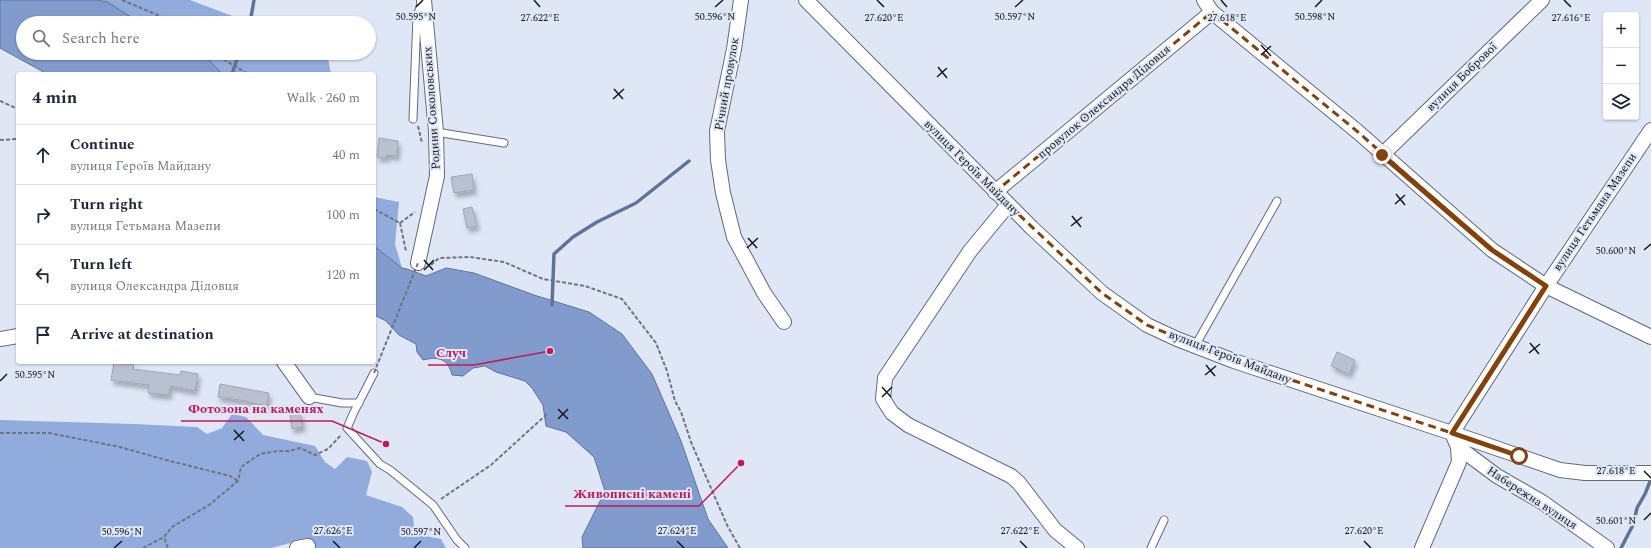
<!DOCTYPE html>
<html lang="en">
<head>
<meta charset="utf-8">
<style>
	body { margin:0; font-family:Spectral,serif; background:#f6f6f7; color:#1f2937 }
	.controls { position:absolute; right:12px; top:12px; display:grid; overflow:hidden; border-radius:4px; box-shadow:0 1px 3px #0004 }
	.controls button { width:36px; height:36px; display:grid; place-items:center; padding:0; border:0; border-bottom:1px solid #e0e1e3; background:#fff; color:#1f2937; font:20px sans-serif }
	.stop { position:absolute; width:12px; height:12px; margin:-9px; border:3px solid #83420d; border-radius:50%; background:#fff }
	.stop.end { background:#83420d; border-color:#fff; box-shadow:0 1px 4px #0008 }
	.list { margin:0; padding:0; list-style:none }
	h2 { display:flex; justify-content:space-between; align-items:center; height:52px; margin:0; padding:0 16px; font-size:17px }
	h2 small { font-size:13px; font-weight:400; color:#747a83 }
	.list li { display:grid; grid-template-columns:26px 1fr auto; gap:12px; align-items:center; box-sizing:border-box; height:60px; padding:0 16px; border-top:1px solid #e0e1e3 }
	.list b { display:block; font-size:15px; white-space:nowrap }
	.list p { margin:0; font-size:13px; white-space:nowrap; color:#747a83 }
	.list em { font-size:13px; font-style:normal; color:#747a83 }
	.icon { flex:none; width:22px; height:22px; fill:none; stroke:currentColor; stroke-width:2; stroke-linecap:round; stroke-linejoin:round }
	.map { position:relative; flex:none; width:1651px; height:548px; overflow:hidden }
	.search { position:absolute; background:#fff; box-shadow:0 1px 3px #0004; left:16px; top:16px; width:360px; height:44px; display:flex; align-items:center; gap:10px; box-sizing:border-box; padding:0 14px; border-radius:22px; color:#747a83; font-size:15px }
	.panel { position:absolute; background:#fff; box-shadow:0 1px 3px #0004; left:16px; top:72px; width:360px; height:292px; border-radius:4px }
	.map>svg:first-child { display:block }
</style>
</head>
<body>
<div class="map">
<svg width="1651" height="548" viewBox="0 0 1651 548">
	<defs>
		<filter id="shadow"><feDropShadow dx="2.5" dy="4.5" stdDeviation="2" flood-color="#0004"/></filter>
	</defs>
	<rect width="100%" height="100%" fill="#dfe7f7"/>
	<g fill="#91abdd">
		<polygon points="96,0 190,0 251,23 141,23 107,2"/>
		<polygon points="196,53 327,53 331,74 222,74 210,61"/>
		<polygon points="374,197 399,202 395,244 402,268 374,246"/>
		<polygon points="232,414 246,417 263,435 315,446 325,462 335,469 347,457 367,461 372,472 366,495 402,507 413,517 415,534 441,539 446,548 305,548 302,540 271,548 0,548 0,420 134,424 197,427 207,434 222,428"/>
	</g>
	<g fill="#819bcc" stroke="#607397">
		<polygon points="0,0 96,0 107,2 141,23 23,23 23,53 196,53 210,61 222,74 47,74 0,48"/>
		<path d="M374,246L402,268L407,269L426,276L446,268L474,273L534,295L589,312L622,334L652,374L681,441L708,519L728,548H583L582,537L605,491L594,457L566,432L546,426L543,405L532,388L525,381L496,372L485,366L473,368L463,376L452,375C448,359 439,356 423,360L417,352L416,344L399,335L386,321L374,315Z"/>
	</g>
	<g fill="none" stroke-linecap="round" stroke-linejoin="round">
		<g stroke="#607397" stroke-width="3.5">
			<polyline points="250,23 254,0"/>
			<polyline points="232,74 239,53"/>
			<polyline points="552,305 554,254 573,237 597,222 636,203 689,161"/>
			<polyline points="1621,548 1633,525 1637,508 1645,494 1651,479"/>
		</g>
	</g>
	<g fill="#b9c1d0" stroke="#9ea6b5" filter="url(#shadow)">
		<polygon points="379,138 398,141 397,156 387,155 386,158 377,157"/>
		<polygon points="472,174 474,190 454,193 451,177"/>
		<polygon points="472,207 477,226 467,228 463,209"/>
		<polygon points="1337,352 1355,360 1349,374 1331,366"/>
		<polygon points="114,362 134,365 133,369 180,375 181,371 198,374 195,391 170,386 169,395 148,393 149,385 111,380"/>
		<polygon points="220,384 269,393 267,406 247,402 247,401 218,397"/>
		<polygon points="300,413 303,427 292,429 290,414"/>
	</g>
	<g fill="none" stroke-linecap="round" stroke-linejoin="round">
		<defs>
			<g id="lane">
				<polyline points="413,119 417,16 421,4"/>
				<polyline points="436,132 504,143"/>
				<polyline points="1195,346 1277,201"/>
				<polyline points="374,373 354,412 347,428 380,464 390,470 433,505 457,540 465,548"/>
				<polyline points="309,397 342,403 359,403"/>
				<polyline points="1151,548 1164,520"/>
			</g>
			<g id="street">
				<polyline points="741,0 734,49 717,131 718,160 723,193 734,237 764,293 784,322"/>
				<polyline points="806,0 1032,228 1102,293 1147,325 1177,339 1234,361 1452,433 1560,470 1585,473 1651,473"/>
				<polyline points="1204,0 1212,12 1358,132 1492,250 1546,286 1651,337"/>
				<polyline points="1382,155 1542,0"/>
				<polyline points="995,192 1212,12"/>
				<polyline points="1008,205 970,251 885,378 883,399 892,413 908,425 1011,476 1019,483 1055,530 1077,548"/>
				<polyline points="418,263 437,176 436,132 424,0"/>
				<polyline points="0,339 18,336"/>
				<polyline points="284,362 309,397"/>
				<polyline points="1458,447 1497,476 1542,502 1607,548"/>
				<polyline points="297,548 308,546"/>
				<polyline points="1422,548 1459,462 1458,447 1452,433 1546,286 1651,130"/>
			</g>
		</defs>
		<use href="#lane" stroke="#636a78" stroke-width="9"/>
		<use href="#street" stroke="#636a78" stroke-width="16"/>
		<g stroke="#6f757f" stroke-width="2" stroke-dasharray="4 2" stroke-linecap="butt">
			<polyline points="122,0 160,16 169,23"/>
			<polyline points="213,53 248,74"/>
			<polyline points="0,101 18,109"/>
			<polyline points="418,126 422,143"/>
			<polyline points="0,140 18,139"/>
			<polyline points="374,209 400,223"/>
			<polyline points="400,223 406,251"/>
			<polyline points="400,223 415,212"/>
			<polyline points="431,265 439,258 470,257 504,262 543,279 585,286 622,299 656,343 667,371 675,401 681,412 691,442 727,525 740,548"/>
			<polyline points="0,433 49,433 120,447 166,460 230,476 238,481"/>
			<polyline points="441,499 491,465 547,414"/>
			<polyline points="143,548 164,537"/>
			<polyline points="168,548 164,537 172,527 209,505 238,481 241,467 260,454 278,451 289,451 300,448 315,455 328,449 341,435"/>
		</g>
		<use href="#lane" stroke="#fff" stroke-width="7"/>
		<use href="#street" stroke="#fff" stroke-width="14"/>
		<polyline stroke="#6f757f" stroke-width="2" stroke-dasharray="4 2" stroke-linecap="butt" points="374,373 418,263"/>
	</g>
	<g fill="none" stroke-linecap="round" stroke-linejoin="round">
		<polyline stroke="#83420d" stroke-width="5" points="1382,155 1492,250 1546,286 1452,433 1519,456"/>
	</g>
	<path fill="none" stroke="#83420d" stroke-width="3" stroke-dasharray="8 5" stroke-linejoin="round" d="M1212,12L1358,132L1492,250L1546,286L1452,433L1234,361L1147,325L1102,293L995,192Z"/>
	<path fill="none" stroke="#14171c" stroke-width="1.5" d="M534,0L540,7M877,0L884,7M1221,0L1227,7M1564,0L1571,7M416,7L423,0M715,7L723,0M1015,7L1023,0M1315,7L1322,0M1261,45L1271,56M1261,55L1271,46M938,67L947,78M937,77L947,68M614,89L623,99M613,99L624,89M1396,194L1405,205M1395,204L1405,195M1072,216L1081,227M1071,226L1082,217M748,238L757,248M747,248L758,238M1644,250L1651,244M424,260L433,270M424,270L434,260M1530,343L1539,354M1529,353L1540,344M1206,365L1215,376M1205,375L1216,366M0,381L7,374M882,387L891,397M882,397L892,387M558,409L568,419M558,419L568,409M234,430L244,441M234,440L244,431M1644,471L1651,478M1644,520L1651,513M333,541L340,548M677,541L684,548M1020,541L1027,548M1364,541L1371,548M114,548L122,541M414,548L421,541"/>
	<g text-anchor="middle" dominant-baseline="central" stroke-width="4" stroke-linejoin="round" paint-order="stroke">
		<g font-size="12" fill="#14171c" stroke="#dfe7f7">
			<text transform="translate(1462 77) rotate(-44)">вулиця Бобрової</text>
			<text transform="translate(727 84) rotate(-80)">Річний провулок</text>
			<text transform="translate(1104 102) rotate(-40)">провулок Олександра Дідовця</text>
			<text transform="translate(432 108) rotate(-94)">Родини Соколовських</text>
			<text transform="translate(972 168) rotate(45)">вулиця Героїв Майдану</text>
			<text transform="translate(1595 212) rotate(-56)">вулиця Гетьмана Мазепи</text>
			<text transform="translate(1230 357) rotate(21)">вулиця Героїв Майдану</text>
			<text transform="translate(1532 498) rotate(33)">Набережна вулиця</text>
		</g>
	</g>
	<g font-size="10" text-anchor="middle" fill="#14171c" stroke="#dfe7f7" stroke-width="4" stroke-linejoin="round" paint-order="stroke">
		<text x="416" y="20">50.595°N</text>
		<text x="715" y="20">50.596°N</text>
		<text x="1015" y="20">50.597°N</text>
		<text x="1315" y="20">50.598°N</text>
		<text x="540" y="21">27.622°E</text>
		<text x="884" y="21">27.620°E</text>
		<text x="1227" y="21">27.618°E</text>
		<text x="1571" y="21">27.616°E</text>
		<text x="1616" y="254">50.600°N</text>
		<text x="35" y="378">50.595°N</text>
		<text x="1616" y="474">27.618°E</text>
		<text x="1616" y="524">50.601°N</text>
		<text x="333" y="534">27.626°E</text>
		<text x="677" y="534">27.624°E</text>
		<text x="1020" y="534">27.622°E</text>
		<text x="1364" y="534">27.620°E</text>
		<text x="122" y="535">50.596°N</text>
		<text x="421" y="535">50.597°N</text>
	</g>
	<path fill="none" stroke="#c2185b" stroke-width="1.5" d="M550 351L474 365H428M386 444L332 421H181M741 463L699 506H565"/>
	<g fill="#c2185b" stroke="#dfe7f7" stroke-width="1.5">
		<circle cx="550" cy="351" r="4"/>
		<circle cx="386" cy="444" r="4"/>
		<circle cx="741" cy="463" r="4"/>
	</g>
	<g font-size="13" text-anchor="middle" font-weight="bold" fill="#c2185b" stroke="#dfe7f7" stroke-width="4" stroke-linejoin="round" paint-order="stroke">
		<text x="451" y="357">Случ</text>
		<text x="256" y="413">Фотозона на каменях</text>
		<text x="632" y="498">Живописні камені</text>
	</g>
</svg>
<div class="controls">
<button>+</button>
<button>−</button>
<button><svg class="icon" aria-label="layers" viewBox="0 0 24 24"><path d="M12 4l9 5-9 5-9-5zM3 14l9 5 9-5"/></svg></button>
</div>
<div class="stop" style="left:1519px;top:456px"></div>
<div class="stop end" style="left:1382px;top:155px"></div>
<div class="search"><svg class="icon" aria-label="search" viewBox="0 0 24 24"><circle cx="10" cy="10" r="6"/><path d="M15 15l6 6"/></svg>Search here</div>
<section class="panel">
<h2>4 min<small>Walk · 260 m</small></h2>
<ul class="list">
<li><svg class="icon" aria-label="ahead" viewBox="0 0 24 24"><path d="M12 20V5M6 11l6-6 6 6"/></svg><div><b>Continue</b><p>вулиця Героїв Майдану</p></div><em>40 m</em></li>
<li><svg class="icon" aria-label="right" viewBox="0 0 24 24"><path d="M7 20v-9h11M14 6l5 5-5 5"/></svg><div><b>Turn right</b><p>вулиця Гетьмана Мазепи</p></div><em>100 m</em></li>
<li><svg class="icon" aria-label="left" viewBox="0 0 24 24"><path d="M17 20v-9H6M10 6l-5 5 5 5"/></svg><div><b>Turn left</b><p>вулиця Олександра Дідовця</p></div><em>120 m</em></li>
<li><svg class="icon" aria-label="arrive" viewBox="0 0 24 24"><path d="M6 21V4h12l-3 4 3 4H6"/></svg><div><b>Arrive at destination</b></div></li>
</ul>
</section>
</div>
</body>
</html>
